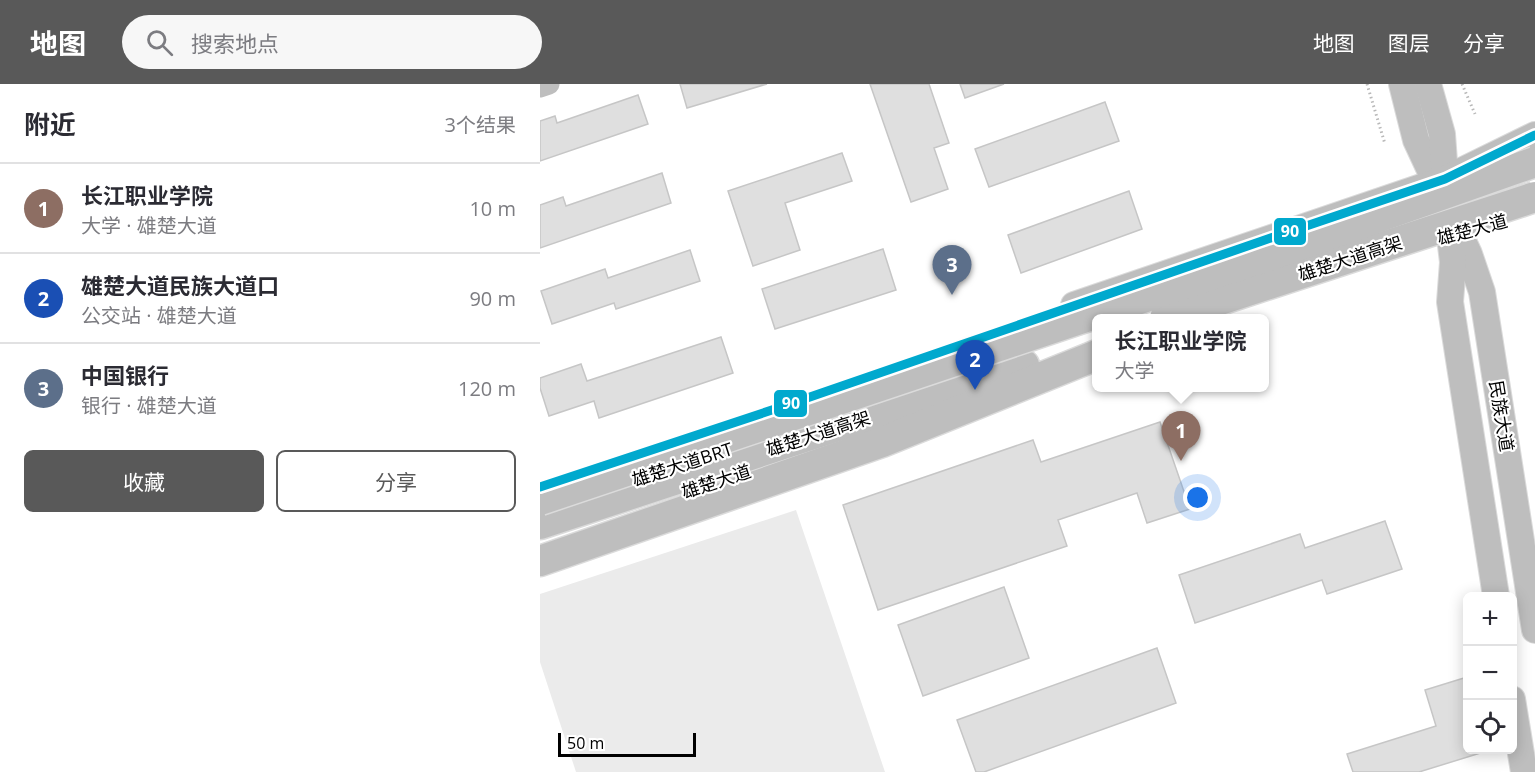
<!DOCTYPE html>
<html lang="zh">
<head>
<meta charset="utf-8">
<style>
	body { margin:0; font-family:"Open Sans","Noto Sans SC",sans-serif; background:#f7f7f7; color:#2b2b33 }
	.controls { position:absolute; right:18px; bottom:18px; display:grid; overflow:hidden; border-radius:9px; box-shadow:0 3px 15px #0003 }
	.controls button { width:54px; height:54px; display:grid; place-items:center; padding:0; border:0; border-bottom:2px solid #e1e1e2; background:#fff; color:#2b2b33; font:30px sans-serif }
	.scale { position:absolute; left:18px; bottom:15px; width:138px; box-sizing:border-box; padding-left:6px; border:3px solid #000; border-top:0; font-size:16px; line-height:21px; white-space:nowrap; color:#000; -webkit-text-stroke:4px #fff; paint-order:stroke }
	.you { position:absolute; left:658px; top:414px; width:21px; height:21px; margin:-15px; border:4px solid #fff; border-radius:50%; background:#1a73e8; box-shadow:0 0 0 9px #1a73e833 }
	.badge { display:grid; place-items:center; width:39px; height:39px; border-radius:50%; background:#595959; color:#fff; font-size:20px; font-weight:700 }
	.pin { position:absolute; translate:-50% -50px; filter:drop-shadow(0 2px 3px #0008) }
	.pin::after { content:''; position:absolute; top:32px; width:21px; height:18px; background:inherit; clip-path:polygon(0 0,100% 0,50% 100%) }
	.popup { position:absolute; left:552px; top:230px; width:177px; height:78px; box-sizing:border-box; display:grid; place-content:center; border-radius:9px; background:#fff; filter:drop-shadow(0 2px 4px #0005); font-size:20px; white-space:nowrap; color:#7c7c81 }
	.popup b { font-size:22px; color:#2b2b33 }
	.popup::after { content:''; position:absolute; left:50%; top:100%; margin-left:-12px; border:12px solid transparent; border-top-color:#fff }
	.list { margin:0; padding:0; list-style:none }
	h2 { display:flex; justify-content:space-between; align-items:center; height:78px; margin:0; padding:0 24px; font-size:26px }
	h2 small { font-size:20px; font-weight:400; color:#7c7c81 }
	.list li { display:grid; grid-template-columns:39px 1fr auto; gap:18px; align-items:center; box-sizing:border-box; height:90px; padding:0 24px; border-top:2px solid #e1e1e2 }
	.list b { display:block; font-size:22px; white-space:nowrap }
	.list p { margin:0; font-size:20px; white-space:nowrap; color:#7c7c81 }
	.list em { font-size:20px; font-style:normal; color:#7c7c81 }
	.actions { display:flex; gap:12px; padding:18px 24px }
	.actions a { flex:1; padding:14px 0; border:2px solid #595959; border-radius:9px; text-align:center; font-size:21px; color:#595959 }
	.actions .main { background:#595959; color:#fff }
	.icon { flex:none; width:33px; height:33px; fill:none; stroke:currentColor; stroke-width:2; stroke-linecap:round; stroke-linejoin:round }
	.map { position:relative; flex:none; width:995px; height:688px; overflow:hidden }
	header { display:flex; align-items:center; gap:36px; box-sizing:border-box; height:84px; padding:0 30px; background:#595959; color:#fff }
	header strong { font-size:28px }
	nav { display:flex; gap:33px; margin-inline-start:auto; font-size:21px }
	.search { width:420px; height:54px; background:#f7f7f7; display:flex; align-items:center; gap:15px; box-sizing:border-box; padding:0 21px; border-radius:33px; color:#7c7c81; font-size:22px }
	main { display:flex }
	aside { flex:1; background:#fff }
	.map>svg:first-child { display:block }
</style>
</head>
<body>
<header>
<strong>地图</strong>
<div class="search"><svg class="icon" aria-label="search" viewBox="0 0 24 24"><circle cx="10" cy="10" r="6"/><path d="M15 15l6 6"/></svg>搜索地点</div>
<nav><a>地图</a><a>图层</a><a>分享</a></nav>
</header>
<main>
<aside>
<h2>附近<small>3个结果</small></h2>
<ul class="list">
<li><span class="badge" style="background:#8d6e63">1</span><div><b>长江职业学院</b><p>大学 · 雄楚大道</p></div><em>10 m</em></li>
<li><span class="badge" style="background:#1a4fb4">2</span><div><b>雄楚大道民族大道口</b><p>公交站 · 雄楚大道</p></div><em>90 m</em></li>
<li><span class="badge" style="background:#5c6f8a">3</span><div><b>中国银行</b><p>银行 · 雄楚大道</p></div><em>120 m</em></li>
</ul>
<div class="actions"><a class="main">收藏</a><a>分享</a></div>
</aside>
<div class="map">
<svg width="995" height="688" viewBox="0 0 995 688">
	<rect width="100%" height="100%" fill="#fff"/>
	<polygon fill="#ebebeb" points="256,426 345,688 36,688 0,578 0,510"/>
	<g fill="#dfdfdf" stroke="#c6c6c6" stroke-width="1.5">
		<polygon points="140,0 227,0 147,24"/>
		<polygon points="330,0 389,0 409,59 394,64 408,105 371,118"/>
		<polygon points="420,0 464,0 425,14"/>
		<polygon points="98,11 108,40 0,77 0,37 15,32 17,39"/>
		<polygon points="565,18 579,57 449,103 435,65"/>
		<polygon points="302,69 312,97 245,119 260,166 213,182 188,107"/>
		<polygon points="122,89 131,119 0,164 0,121 23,113 26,122"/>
		<polygon points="589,107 602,145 481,189 468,151"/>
		<polygon points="343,165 356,206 235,245 222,205"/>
		<polygon points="150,166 160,197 76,225 74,219 12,240 1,207 65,185 68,194"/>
		<polygon points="181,253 193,289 59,334 54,317 9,332 0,304 0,294 41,280 47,297"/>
		<polygon points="620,338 650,425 607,439 597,409 518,436 527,462 338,526 303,421 493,356 501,378"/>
		<polygon points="845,437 862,485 787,510 782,496 655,539 639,491 760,450 765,464"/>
		<polygon points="464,503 489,574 383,612 358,541"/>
		<polygon points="617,564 636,619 444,688 436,688 417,636"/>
		<polygon points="924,594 928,605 928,666 947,666 947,667 879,688 813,688 807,670 896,642 885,606"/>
	</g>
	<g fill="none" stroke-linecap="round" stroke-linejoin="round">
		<defs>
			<g id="major">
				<polyline points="862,0 876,56 929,170 942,208 995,546"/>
				<polyline points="888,0 902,50 906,106"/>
				<polyline points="909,145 913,178 910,218 956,512"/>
				<polyline points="534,221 905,95 995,51"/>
				<polyline points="972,615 984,688"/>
			</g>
			<g id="highway">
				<polyline points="0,440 484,281"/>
				<polyline points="0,477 342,358 557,271"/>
			</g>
		</defs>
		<use href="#major" stroke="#dbdbdb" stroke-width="28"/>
		<use href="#highway" stroke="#dbdbdb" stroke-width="33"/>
		<g stroke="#b9b9b9" stroke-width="3" stroke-dasharray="1.5 3" stroke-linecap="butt">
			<polyline points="827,0 845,60"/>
			<polyline points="922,0 935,30"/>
		</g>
		<polyline stroke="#bebebe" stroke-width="21" points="0,3 9,0"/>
		<use href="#major" stroke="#bebebe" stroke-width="26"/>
		<use href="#highway" stroke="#bebebe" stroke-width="30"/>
		<defs>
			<g id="highway-bridge">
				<polyline points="625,234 995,113"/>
				<polyline points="0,416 734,170 995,78"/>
			</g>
		</defs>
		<use href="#highway-bridge" stroke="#dbdbdb" stroke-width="33" stroke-linecap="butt"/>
		<use href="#highway-bridge" stroke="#bebebe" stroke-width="30"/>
		<defs>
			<polyline id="bus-1" points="0,403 238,324 722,157 905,95 995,51"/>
		</defs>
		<use href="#bus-1" stroke="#fff" stroke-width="14"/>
		<use href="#bus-1" stroke="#00a9ce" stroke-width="9"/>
	</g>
	<g text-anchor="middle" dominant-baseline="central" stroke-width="4.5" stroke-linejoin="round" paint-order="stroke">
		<g font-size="18" fill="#000" stroke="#fff">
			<text transform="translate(932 145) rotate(-15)">雄楚大道</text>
			<text transform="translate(810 174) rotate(-18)">雄楚大道高架</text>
			<text transform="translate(962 332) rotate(81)">民族大道</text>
			<text transform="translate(278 349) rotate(-18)">雄楚大道高架</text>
			<text transform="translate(142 380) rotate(-18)">雄楚大道BRT</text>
			<text transform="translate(176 397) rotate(-18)">雄楚大道</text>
		</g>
	</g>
	<g stroke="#fff" stroke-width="2">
		<rect x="733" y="133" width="34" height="29" rx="6" fill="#00a9ce"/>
		<rect x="233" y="305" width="35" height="29" rx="6" fill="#00a9ce"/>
	</g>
	<g font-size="16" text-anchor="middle" font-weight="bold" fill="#fff">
		<text x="750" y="153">90</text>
		<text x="251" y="325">90</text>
	</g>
</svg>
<div class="controls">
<button>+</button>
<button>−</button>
<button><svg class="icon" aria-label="locate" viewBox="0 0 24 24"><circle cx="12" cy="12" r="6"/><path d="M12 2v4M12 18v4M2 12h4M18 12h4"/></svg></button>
</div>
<div class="scale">50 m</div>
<div class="you"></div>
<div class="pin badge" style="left:641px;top:377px;background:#8d6e63">1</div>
<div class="popup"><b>长江职业学院</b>大学</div>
<div class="pin badge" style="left:435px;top:306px;background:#1a4fb4">2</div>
<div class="pin badge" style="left:412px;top:211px;background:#5c6f8a">3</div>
</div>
</main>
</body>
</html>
